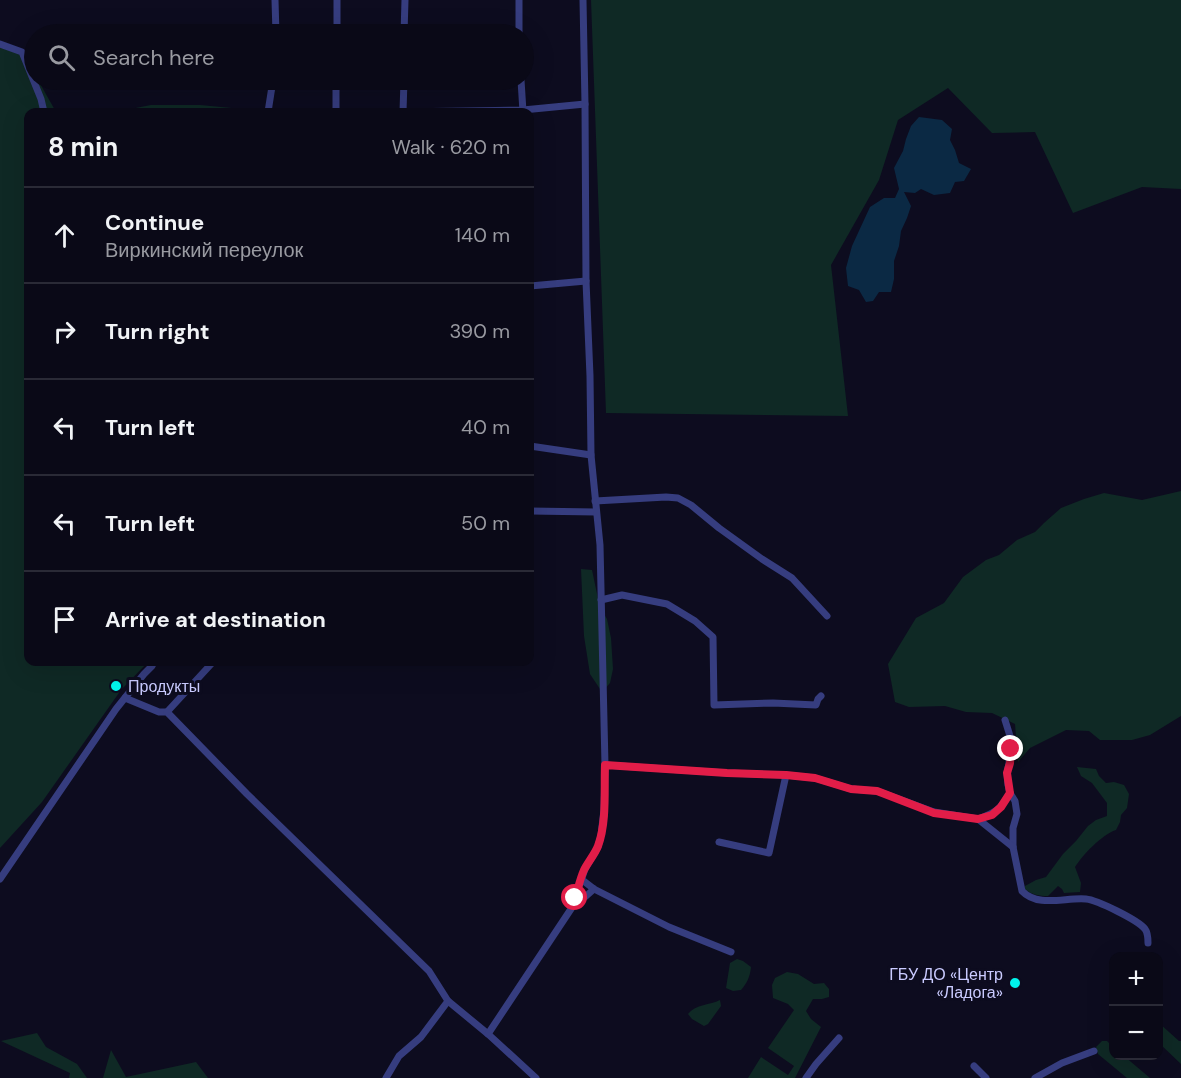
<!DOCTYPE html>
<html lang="en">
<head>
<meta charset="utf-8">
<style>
	body { margin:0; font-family:"DM Sans",sans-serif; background:#131220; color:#f1f3f6 }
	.controls { position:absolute; right:18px; bottom:18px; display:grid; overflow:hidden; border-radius:12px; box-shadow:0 6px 24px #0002 }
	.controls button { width:54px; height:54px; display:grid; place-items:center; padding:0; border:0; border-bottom:2px solid #2a2a36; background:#0a0917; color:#f1f3f6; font:30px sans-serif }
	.stop { position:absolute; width:18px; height:18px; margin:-14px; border:4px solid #e11d48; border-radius:50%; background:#fff }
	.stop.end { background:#e11d48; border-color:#fff; box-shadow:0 2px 6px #0008 }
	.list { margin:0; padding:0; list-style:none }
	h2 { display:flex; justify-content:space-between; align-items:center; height:78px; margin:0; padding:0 24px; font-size:26px }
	h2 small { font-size:20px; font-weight:400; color:#999aa1 }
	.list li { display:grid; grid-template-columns:39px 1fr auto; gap:18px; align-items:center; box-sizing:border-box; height:96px; padding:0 24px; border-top:2px solid #2a2a36 }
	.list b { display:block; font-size:22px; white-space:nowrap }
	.list p { margin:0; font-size:20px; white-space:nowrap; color:#999aa1 }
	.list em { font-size:20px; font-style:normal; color:#999aa1 }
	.icon { flex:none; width:33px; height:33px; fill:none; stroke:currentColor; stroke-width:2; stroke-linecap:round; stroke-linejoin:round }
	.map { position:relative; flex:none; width:1181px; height:1078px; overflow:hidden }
	.search { position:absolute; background:#0a0917; box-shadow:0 6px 24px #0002; left:24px; top:24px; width:510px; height:66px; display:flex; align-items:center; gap:15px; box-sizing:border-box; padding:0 21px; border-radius:33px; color:#999aa1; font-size:22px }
	.panel { position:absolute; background:#0a0917; box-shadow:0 6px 24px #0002; left:24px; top:108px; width:510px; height:558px; border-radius:12px }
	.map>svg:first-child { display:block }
</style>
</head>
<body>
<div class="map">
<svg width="1181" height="1078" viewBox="0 0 1181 1078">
	<rect width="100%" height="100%" fill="#0d0c1f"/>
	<g fill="#0f2925">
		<polygon points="591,0 1181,0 1181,189 1142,187 1073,213 1035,132 992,133 948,88 898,120 879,180 831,265 848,416 606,413"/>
		<polygon points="0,43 25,53 34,72 34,80 38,80 56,112 28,112 28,662 148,662 121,690 42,802 0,848"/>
		<polygon points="151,105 200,105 253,110 253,112 115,112"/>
		<polygon points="1181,491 1181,716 1150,735 1132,740 1100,740 1089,731 1066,730 1030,748 1018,762 1015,724 992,713 966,712 945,706 909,707 895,702 888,664 916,618 944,603 963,577 986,560 999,555 1017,540 1035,532 1044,523 1061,508 1084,499 1104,493 1142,500"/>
		<polygon points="581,569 592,570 600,608 607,619 611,638 613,669 610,683 602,692 590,674 584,636"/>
		<path d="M1077,767L1096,769L1099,776L1106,783L1114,782L1124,785L1129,794L1127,808L1121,815L1120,822L1116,830C1101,835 1083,855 1075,867L1081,883L1080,892L1064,893L1062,889L1058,886L1048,896C1039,896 1032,895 1025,889V886L1036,880L1046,877L1063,854L1076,841L1088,826L1096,820L1107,816V803L1092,783L1081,776Z"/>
		<path d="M737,959L743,961L751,967C750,977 747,983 741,990L733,991L726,988L730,963Z"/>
		<polygon points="787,972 798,974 814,984 824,983 829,989 829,997 822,999 813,999 806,1011 811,1019 821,1027 795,1078 748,1078 761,1057 788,1075 794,1066 768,1048 794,1010 788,1004 773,998 772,985 775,978"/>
		<path d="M720,1000L721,1006L708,1024L704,1026L692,1019L688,1014C696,1004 710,1005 720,1000Z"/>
		<polygon points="1159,1023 1179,1041 1181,1041 1181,1064 1159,1043"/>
		<polygon points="37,1033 46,1047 77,1064 87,1078 69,1078 70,1073 1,1041"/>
		<polygon points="1102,1041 1107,1041 1113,1047 1114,1056 1124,1056 1150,1078 1127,1078 1098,1054 1096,1047"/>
		<polygon points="111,1050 126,1077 196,1062 208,1078 103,1078"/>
	</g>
	<polygon fill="#0b2944" points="919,117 942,120 952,129 950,140 955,150 959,163 971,169 964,181 955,182 950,193 934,195 921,189 915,193 904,192 911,206 907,218 901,231 899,246 894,261 894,279 891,292 879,292 873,301 866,302 859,290 848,286 846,268 852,246 870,207 884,198 895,198 899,189 894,168 903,151 906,139 911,126"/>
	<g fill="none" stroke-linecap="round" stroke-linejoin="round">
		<g stroke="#363d7f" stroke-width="7">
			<polyline points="275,0 276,34"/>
			<polyline points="519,0 519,34"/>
			<polyline points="337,34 337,0"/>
			<polyline points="404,34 405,0"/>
			<polyline points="0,44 22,52 41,99 44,112"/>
			<polyline points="521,80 523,112"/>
			<polyline points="268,112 273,80"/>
			<polyline points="336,112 336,80"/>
			<polyline points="401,112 523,110 585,104"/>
			<polyline points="403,112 404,80"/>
			<polyline points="530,286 586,281"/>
			<polyline points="530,446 591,455"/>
			<polyline points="595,501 666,497 678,498 691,505 719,528 762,559 792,578 827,616"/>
			<polyline points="530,511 596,512"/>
			<polyline points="601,600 622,595 667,604 695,621 713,637 714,705 773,703 816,705 818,699 821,696"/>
			<polyline points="125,698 159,712 167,712 247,794 429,971 448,1001 488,1034 536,1078"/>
			<polyline points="167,712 213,662"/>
			<path d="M1005,720L1010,736L1009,763L1007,773L1008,785L1010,793L1015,801L1017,814L1013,828V847L1022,891C1038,908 1066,897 1086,899C1097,900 1138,920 1145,929C1148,933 1148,938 1148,943"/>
			<polyline points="605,765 727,773 786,775 815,778 851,789 877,791 934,812 978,819 1013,847"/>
			<path d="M978,819C996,813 1000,809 1010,793"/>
			<polyline points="719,842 769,853 786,775"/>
			<polyline points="0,879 116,709 144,674 152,666 154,662"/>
			<polyline points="581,879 594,889 669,927 731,952"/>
			<polyline points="575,898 585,897 594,889"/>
			<polyline points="488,1034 571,909 585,869 598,847 601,835 604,810 605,765 600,545 591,455 590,376 586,281 585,104 583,0"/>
			<polyline points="974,1066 986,1078"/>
			<polyline points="386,1078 399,1056 421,1037 448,1001"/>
			<polyline points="806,1078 816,1064 839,1038"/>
			<polyline points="1035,1078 1062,1063 1094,1051"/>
		</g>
	</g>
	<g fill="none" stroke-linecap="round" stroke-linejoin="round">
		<path stroke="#e11d48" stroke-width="8" d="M575,898C578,889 580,879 584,870C588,862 595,854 598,846C607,822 604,790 605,765L727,773L786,775L815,778L851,789L877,791L934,813L978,819L992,815L1001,807L1010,793L1007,773L1010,763L1011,749"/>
	</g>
	<g fill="#00f5ed" stroke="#0d0c1f" stroke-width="2">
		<circle cx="116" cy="686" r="6"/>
		<circle cx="1015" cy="983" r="6"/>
	</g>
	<g text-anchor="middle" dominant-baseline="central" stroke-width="6" stroke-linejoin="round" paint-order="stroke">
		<g font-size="16" fill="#cacbff" stroke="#0d0c1f" text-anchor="start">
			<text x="128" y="686">Продукты</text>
			<text x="1003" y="974" text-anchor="end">ГБУ ДО «Центр<tspan x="1003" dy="18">«Ладога»</tspan></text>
		</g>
	</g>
</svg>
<div class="controls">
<button>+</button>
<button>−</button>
</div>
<div class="stop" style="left:575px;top:898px"></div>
<div class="stop end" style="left:1011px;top:749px"></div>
<div class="search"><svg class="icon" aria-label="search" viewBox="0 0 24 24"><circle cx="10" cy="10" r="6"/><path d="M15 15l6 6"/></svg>Search here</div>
<section class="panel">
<h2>8 min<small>Walk · 620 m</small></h2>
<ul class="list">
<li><svg class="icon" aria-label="ahead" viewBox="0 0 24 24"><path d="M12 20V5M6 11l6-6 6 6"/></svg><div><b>Continue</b><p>Виркинский переулок</p></div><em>140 m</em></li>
<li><svg class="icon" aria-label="right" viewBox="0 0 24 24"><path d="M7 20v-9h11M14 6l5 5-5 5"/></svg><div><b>Turn right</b></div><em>390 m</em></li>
<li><svg class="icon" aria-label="left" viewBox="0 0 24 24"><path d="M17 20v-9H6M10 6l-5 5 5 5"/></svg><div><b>Turn left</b></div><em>40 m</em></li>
<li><svg class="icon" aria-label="left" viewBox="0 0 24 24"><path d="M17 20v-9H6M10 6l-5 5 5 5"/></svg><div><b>Turn left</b></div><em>50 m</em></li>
<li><svg class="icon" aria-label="arrive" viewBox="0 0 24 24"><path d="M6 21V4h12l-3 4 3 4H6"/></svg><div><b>Arrive at destination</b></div></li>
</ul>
</section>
</div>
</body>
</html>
